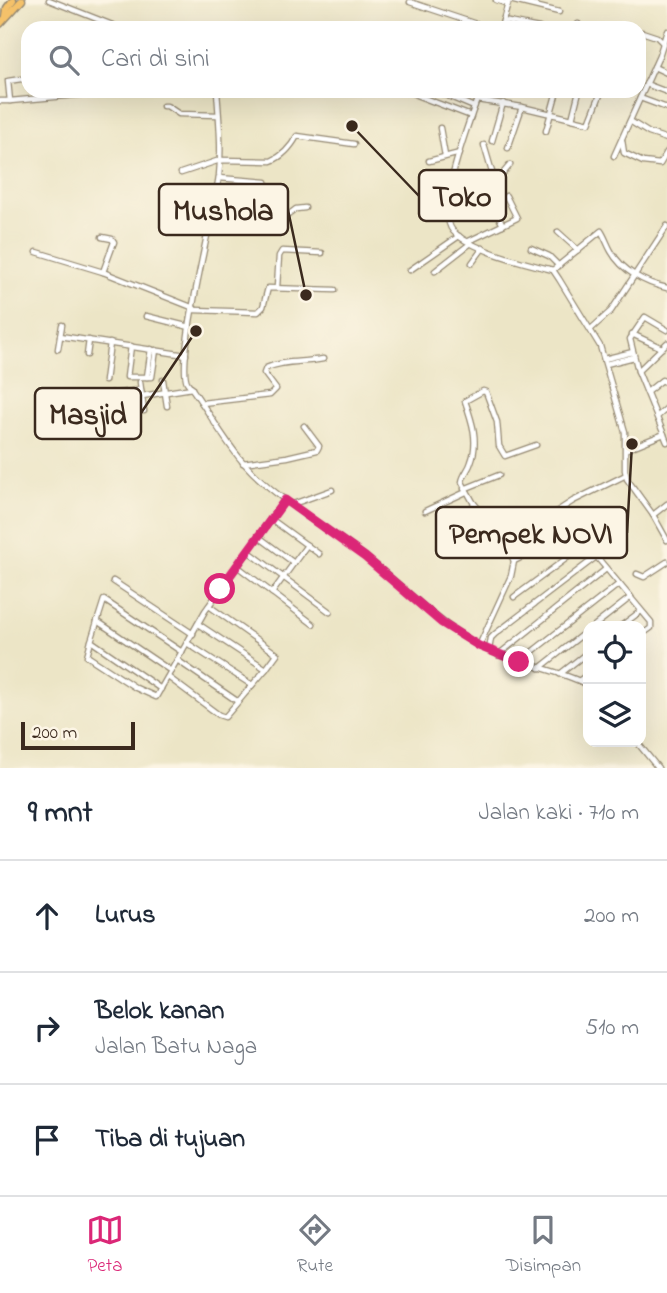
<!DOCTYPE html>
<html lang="id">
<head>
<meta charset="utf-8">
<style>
	body { margin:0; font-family:"Indie Flower",sans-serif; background:#f2f2f3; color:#1f2937 }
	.controls { position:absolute; right:21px; bottom:21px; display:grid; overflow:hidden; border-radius:14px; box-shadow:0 7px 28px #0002 }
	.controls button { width:63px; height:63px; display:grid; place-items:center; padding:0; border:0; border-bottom:2px solid #e0e1e3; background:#fff; color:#1f2937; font:35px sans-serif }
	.scale { position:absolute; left:21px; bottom:18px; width:114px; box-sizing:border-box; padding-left:7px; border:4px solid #3b2a1e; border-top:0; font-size:19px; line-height:24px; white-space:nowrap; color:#3b2a1e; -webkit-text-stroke:5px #fcf5e5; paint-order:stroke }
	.stop { position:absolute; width:21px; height:21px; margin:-16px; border:5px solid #db2777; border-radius:50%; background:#fff }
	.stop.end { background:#db2777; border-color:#fff; box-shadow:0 2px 7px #0008 }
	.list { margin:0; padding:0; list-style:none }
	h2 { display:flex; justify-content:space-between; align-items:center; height:91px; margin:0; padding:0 28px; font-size:30px }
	h2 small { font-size:23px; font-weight:400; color:#747a83 }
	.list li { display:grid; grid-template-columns:46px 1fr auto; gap:21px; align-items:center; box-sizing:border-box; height:112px; padding:0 28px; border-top:2px solid #e0e1e3 }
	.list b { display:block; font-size:26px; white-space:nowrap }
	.list p { margin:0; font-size:23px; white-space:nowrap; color:#747a83 }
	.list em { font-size:23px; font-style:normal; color:#747a83 }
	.icon { flex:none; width:38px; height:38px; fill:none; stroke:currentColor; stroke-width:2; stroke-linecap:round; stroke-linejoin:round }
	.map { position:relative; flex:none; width:667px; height:768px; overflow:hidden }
	.search { position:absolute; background:#fff; box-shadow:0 7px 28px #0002; left:21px; right:21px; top:21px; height:77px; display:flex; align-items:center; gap:18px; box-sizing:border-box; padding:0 24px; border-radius:21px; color:#747a83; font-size:26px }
	.sheet { height:427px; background:#fff }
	nav { display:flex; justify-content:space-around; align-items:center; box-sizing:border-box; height:98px; border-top:2px solid #e0e1e3; background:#fff; font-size:19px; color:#747a83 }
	nav a { display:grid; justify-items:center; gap:4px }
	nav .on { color:#db2777 }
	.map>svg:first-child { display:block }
</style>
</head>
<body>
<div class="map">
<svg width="667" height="768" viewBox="0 0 667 768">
	<rect width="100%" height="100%" fill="#fcf5e5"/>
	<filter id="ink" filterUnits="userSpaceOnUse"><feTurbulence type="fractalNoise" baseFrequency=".0143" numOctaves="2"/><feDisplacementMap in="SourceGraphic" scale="14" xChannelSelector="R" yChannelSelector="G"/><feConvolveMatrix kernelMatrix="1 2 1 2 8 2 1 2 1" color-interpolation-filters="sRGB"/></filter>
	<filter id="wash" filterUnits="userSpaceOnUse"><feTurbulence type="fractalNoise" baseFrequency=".00686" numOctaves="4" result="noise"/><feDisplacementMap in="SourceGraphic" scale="28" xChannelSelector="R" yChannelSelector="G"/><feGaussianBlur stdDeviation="1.57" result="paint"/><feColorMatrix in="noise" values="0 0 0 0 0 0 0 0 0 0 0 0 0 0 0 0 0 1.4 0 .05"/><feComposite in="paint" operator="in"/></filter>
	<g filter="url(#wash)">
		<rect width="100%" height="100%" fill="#ece5c6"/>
	</g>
	<g filter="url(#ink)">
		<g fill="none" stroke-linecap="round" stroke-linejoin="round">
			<defs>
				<g id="minor">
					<polyline points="49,0 120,28"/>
					<polyline points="496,0 508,4"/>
					<polyline points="510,0 559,12"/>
					<polyline points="410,2 488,28"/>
					<polyline points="503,21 539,28"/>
					<polyline points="501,28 509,0"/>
					<polyline points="577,28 578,24"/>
					<polyline points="642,32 657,37 663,43"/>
					<polyline points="654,67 667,73"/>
					<polyline points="646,84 667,92"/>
					<path d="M217,91C219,119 222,148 219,176C214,211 176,360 187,382C206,407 221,436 242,461C277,501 327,527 368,559C405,588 436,622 478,645C512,664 554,667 588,685"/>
					<polyline points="436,91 474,107"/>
					<path d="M480,91C471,117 434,210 453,231C470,250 528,264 553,270L559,279L600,346L625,432V470L627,479L653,515L667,540"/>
					<polyline points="416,95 471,116"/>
					<polyline points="640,98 667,108"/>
					<polyline points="477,100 522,107 589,123 600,95"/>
					<polyline points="0,101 10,101 8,81 28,78"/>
					<polyline points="10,101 121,91"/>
					<polyline points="163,106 167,106 179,114 218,115"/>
					<polyline points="572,119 579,91"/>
					<polyline points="630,121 649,133 667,139"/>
					<polyline points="440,128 445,156"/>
					<polyline points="546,131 557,91"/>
					<polyline points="622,140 624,153 643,162 660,164 667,152"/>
					<polyline points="492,141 503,103"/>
					<polyline points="484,145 494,179"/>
					<polyline points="508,148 522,107"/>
					<polyline points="614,156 659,56 667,31"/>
					<polyline points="429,161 460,153"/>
					<path d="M181,173L220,160L271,161C284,156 291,147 297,136L354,144"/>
					<polyline points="219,178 266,182"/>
					<polyline points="448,198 500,177 510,165"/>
					<polyline points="493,206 503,225"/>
					<polyline points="214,207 283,219 296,209 305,208"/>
					<polyline points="558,232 578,250"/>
					<polyline points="102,237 112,239 114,242 103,272"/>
					<polyline points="469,241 517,218 506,196"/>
					<polyline points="531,248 549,256 559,266"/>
					<polyline points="37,252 103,272 194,308"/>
					<polyline points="472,263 483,248"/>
					<polyline points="410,270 459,236"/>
					<path d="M553,270L601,231C605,237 607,244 611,251C622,271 645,283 667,288"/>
					<polyline points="435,271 471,243"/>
					<polyline points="277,287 279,256 282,251 322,253"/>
					<polyline points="194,310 258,312 263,307 268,288 335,290"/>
					<polyline points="146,316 190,327"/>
					<polyline points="591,329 611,311 667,226"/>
					<polyline points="667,330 645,317 630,339 638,371 667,442"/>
					<polyline points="632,334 662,348"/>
					<polyline points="60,336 186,355"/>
					<polyline points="131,346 127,377 152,377 156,350"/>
					<polyline points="58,349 62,325"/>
					<polyline points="87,355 89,340"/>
					<polyline points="604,359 633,352"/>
					<polyline points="606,364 634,357"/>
					<polyline points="638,371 667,343"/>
					<polyline points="147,377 151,349"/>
					<polyline points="163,380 167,406"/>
					<polyline points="105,381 110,343"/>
					<polyline points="140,382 144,411"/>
					<polyline points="141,390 59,401 69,420 143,407"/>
					<polyline points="647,392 662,380 667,383"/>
					<polyline points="112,393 114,411"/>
					<polyline points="142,396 192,388"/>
					<path d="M202,403L270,395L276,389L264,373L266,368C285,360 302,363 323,359"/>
					<polyline points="658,416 667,408"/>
					<polyline points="627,449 664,434"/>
					<polyline points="243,463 287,457 317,450 319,446 304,426"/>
					<polyline points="464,489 499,475"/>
					<polyline points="293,504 332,490"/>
					<polyline points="425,511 466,492"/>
					<polyline points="653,515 667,504"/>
					<polyline points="271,519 319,554"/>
					<polyline points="522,534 573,501 626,475"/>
					<polyline points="259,537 294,563"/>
					<polyline points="248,551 330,612"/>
					<polyline points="514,561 585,526"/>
					<polyline points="237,566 313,624"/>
					<polyline points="637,574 644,577 667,562"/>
					<polyline points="113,581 193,634"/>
					<polyline points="272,593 307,545"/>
					<polyline points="514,597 586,544 651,622 651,628 641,635"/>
					<polyline points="209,606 277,654 266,669"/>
					<polyline points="97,621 171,671"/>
					<polyline points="594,626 631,597"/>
					<polyline points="621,626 641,611"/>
					<polyline points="91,641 87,656 136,688 156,697 205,611 285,500"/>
					<polyline points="187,643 252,685"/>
					<path d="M479,646L511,576L514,561L505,543L473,502L462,482C463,474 469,470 471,462C479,441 472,421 465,401L483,391L486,392L497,422L499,446L505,456L536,445"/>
					<polyline points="489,650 491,638 495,634 596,557"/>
					<polyline points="498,655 606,569"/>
					<polyline points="177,660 237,701"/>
					<polyline points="519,662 619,584"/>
					<polyline points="540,668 588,630"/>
					<polyline points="560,674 588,652"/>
					<polyline points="168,677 219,715 225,717 266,669 198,624"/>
					<polyline points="580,680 588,674"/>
					<polyline points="161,689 91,641 104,600 182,652"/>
					<polyline points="637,742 658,768"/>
				</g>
				<g id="highway">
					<polyline points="6,16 7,8 13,0"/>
					<polyline points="0,24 22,0"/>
				</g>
			</defs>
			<use href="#minor" stroke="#948872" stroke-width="7"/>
			<use href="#highway" stroke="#948872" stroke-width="9"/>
			<use href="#minor" stroke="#fff" stroke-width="4.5"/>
			<use href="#highway" stroke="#f4c16a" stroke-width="6"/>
		</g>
	</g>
	<g fill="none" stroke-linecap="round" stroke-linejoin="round" filter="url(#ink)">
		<polyline stroke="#db2777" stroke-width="9" points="220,589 285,500 365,557 442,623 479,646 519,662"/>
	</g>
	<path fill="none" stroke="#3b2a1e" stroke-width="2.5" d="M352 126L419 196M306 295L288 210M196 331L141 413M632 444L627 533"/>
	<g fill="#3b2a1e" stroke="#fcf5e5" stroke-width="2.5">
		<circle cx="352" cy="126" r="7"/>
		<circle cx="306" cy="295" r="7"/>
		<circle cx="196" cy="331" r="7"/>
		<circle cx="632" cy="444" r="7"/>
	</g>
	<g fill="#fcf5e5" stroke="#3b2a1e" stroke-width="2.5">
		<rect x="419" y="170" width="87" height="51" rx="7"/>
		<rect x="159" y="184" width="129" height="51" rx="7"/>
		<rect x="35" y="388" width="106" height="51" rx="7"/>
		<rect x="436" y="507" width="191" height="51" rx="7"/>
	</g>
	<g font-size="30" text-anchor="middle" font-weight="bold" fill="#3b2a1e">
		<text x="462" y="206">Toko</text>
		<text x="223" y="220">Mushola</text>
		<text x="88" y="424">Masjid</text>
		<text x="531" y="543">Pempek NOVI</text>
	</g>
</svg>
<div class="controls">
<button><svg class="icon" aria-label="locate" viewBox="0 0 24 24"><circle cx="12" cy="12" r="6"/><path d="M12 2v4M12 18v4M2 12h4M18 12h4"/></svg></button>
<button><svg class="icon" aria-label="layers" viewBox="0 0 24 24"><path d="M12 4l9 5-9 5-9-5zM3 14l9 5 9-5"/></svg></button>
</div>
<div class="scale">200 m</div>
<div class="stop" style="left:220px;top:589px"></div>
<div class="stop end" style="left:519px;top:662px"></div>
<div class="search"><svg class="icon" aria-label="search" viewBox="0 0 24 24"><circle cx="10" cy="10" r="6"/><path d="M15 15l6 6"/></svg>Cari di sini</div>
</div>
<section class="sheet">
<h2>9 mnt<small>Jalan kaki · 710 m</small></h2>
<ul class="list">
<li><svg class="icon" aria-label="ahead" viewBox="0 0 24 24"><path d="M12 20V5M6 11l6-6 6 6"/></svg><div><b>Lurus</b></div><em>200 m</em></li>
<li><svg class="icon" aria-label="right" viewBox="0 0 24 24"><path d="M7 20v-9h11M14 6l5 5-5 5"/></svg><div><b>Belok kanan</b><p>Jalan Batu Naga</p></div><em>510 m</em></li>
<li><svg class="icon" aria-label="arrive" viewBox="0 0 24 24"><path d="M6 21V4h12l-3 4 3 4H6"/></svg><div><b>Tiba di tujuan</b></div></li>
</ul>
</section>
<nav>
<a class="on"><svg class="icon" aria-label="map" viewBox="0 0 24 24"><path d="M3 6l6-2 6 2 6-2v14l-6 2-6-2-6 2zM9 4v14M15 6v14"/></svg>Peta</a>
<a><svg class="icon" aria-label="directions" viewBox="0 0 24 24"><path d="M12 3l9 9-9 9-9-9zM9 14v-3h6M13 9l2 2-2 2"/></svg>Rute</a>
<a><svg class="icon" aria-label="saved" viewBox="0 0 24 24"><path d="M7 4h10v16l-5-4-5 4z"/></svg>Disimpan</a>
</nav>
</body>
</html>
